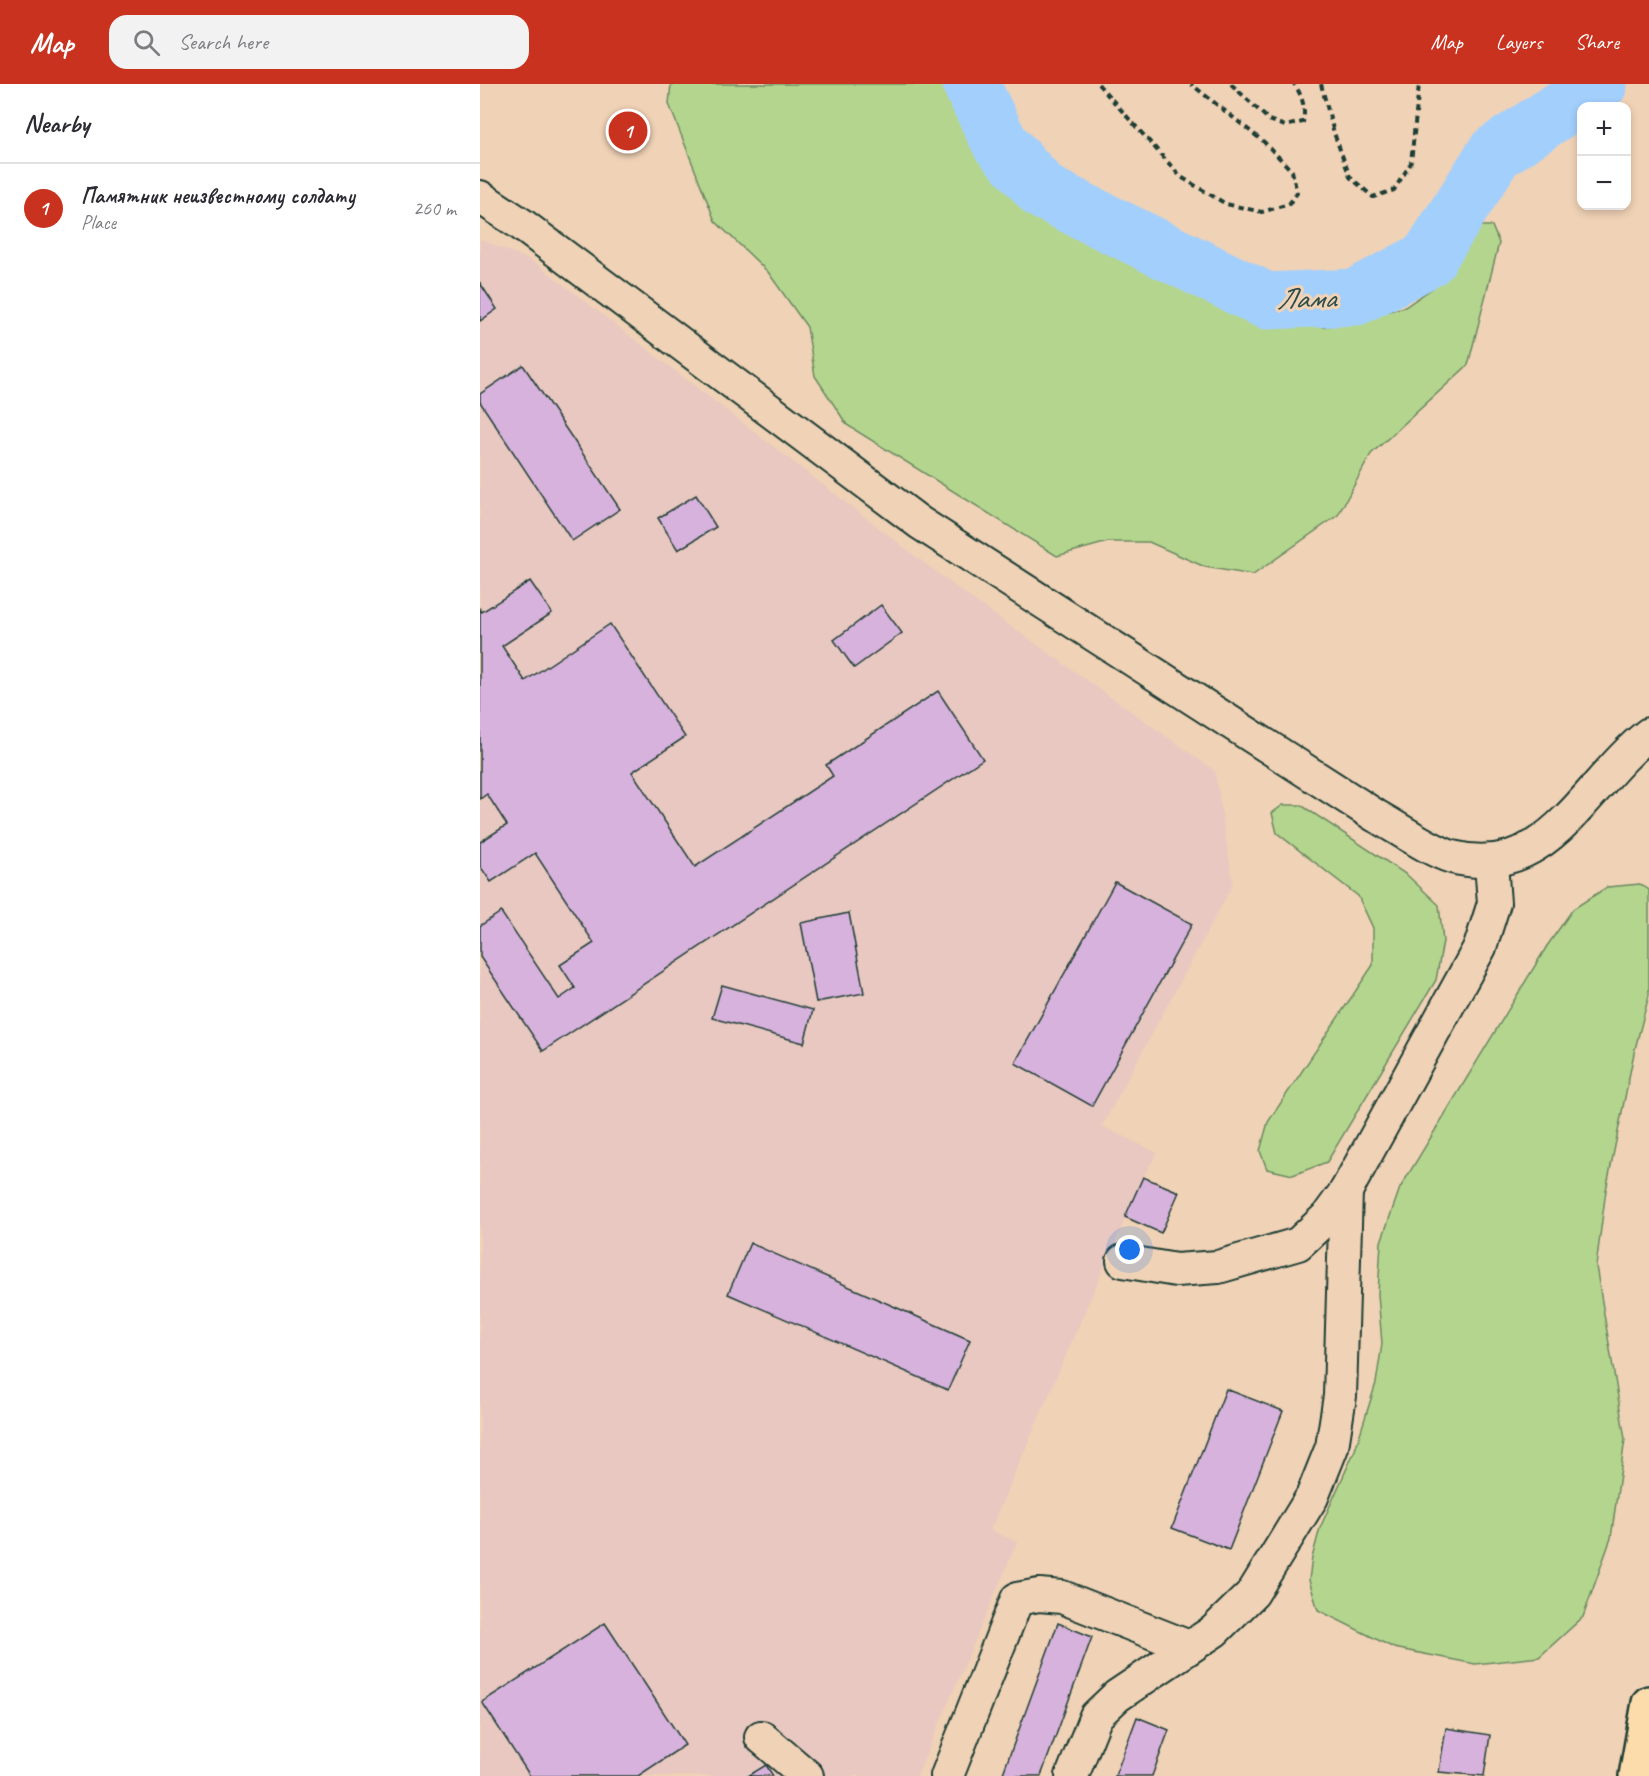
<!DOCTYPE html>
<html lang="en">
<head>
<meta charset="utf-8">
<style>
	body { margin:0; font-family:Caveat,sans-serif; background:#f2f2f3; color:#2b2b33 }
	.controls { position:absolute; right:18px; top:18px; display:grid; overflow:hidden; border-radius:12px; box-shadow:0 3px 9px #0003 }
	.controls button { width:54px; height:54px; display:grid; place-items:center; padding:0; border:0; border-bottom:2px solid #e1e1e2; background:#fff; color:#2b2b33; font:30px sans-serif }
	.you { position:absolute; left:650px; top:1166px; width:21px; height:21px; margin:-15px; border:4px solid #fff; border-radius:50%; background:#1a73e8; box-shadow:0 0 0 9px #1a73e833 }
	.badge { display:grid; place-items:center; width:39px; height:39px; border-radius:50%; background:#c8321e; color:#fff; font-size:20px; font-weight:700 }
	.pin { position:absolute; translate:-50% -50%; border:3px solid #fff; box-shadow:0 2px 6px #0006 }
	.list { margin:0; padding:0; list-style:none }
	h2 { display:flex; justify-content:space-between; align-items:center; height:78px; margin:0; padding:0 24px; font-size:26px }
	h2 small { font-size:20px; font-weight:400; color:#7c7c81 }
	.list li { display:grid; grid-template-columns:39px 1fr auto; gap:18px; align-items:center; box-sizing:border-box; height:90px; padding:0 24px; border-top:2px solid #e1e1e2 }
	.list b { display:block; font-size:22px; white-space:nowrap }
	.list p { margin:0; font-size:20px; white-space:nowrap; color:#7c7c81 }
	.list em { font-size:20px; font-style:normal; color:#7c7c81 }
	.icon { flex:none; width:33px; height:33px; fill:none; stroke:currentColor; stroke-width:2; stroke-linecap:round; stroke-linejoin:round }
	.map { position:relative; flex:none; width:1169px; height:1692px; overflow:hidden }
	header { display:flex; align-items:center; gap:36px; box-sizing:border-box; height:84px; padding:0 30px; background:#c8321e; color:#fff }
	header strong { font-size:28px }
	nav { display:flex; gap:33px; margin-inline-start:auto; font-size:21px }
	.search { width:420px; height:54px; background:#f2f2f3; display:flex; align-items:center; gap:15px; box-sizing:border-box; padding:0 21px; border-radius:18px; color:#7c7c81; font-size:22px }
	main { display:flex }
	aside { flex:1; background:#fff }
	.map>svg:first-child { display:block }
</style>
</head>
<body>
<header>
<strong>Map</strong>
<div class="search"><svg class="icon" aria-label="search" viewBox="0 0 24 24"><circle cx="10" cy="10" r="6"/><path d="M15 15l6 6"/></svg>Search here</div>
<nav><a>Map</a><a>Layers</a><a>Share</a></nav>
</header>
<main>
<aside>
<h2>Nearby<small></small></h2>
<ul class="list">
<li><span class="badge">1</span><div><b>Памятник неизвестному солдату</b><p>Place</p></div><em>260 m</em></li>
</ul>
</aside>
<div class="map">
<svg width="1169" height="1692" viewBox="0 0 1169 1692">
	<rect width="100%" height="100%" fill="#f0d2b6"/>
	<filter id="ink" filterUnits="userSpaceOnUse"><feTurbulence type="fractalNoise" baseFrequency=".0167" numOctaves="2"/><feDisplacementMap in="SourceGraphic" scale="12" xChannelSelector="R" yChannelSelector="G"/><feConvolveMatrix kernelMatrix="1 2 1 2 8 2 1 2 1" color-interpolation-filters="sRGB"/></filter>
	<g filter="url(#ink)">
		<polygon fill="#e8c8c1" points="0,155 54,178 478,505 735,687 753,800 622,1042 677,1069 663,1093 510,1446 537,1458 437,1692 0,1692"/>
		<g fill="#b4d58e" stroke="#6a8961" stroke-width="1.5">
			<polygon points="191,0 464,0 468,3 509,87 562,129 663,186 766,229 844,243 925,223 967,194 992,142 1012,142 1019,159 988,281 891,370 858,431 773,491 725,483 669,458 628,458 577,472 367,341 335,292 327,243 288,188 235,137 189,20"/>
			<polygon points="803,721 821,721 927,791 959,821 963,857 956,896 847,1078 813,1091 787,1085 780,1067 788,1038 893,881 893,844 878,812 797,749 792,729"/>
			<polygon points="1160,800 1169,806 1169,911 1154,969 1126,1106 1116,1182 1145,1355 1131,1454 1103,1533 1059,1573 995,1580 914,1564 838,1526 829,1496 832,1474 840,1444 875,1366 896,1299 902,1260 898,1210 901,1158 920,1104 1067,862 1093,825 1127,803"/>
		</g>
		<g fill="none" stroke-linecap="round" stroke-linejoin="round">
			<polyline stroke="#a3cffd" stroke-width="57" points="491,0 520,59 564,108 787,217 876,213 948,175 1015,69 1119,0"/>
		</g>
		<g fill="#d7b2dc" stroke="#1f3d34" stroke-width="1.5">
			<polygon points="0,199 17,225 0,237"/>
			<polygon points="43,281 140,425 92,457 0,318 0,310"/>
			<polygon points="216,411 236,443 198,466 178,434"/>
			<polygon points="50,497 72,529 22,562 45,597 130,540 205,653 152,688 215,783 353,692 346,681 458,607 503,675 63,967 0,873 0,842 21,828 79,915 95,904 80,881 114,859 55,769 11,798 0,782 0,758 27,741 7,710 0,715 0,525 2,528"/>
			<polygon points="401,521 422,549 374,584 354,556"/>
			<polygon points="635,798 712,840 612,1022 535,979"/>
			<polygon points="369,829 384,909 336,918 321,839"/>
			<polygon points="242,901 333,926 324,959 232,934"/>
			<polygon points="663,1093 699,1108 681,1149 645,1133"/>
			<polygon points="270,1159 490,1256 468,1306 248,1210"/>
			<polygon points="746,1305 803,1327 749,1466 692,1444"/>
			<polygon points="125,1539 205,1661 158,1692 50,1692 2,1618"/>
			<polygon points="578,1539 612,1553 561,1692 522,1692"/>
			<polygon points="657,1633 689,1646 672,1692 635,1692"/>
			<polygon points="966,1644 1010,1651 1004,1692 959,1688"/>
			<polygon points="286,1681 293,1692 268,1692"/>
		</g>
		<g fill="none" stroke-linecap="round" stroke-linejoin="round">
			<defs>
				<g id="minor">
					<path d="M0,113L41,140L440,439L896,732C916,743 951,767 972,773C1069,798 1105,699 1169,650"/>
					<polyline points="643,1177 696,1186 738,1183 818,1160 847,1133 866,1107 1000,863 1014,819 1011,779"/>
					<polyline points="281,1653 327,1692"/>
					<polyline points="467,1692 537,1515 559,1511 582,1513 709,1563"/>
					<polyline points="592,1692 616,1632 637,1612 734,1547 773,1509 832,1413 852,1363 860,1312 866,1107"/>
				</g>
				<polyline id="major" points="1156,1692 1169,1619"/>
			</defs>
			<use href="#minor" stroke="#1f3d34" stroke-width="36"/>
			<use href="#major" stroke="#1f3d34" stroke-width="38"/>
			<g stroke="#1f3d34" stroke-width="4" stroke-dasharray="6 4.5" stroke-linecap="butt">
				<polyline points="618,0 701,93 746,120 782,128 809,120 817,109 812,87 784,58 711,0"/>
				<path d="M751,0L789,36L805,42L823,38C826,24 822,11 814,0"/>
				<polyline points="841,0 854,49 870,93 893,113 914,106 931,79 939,0"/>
			</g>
			<use href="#minor" stroke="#f0d2b6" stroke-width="32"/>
			<use href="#major" stroke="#fddcac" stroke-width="33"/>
		</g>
	</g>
	<g text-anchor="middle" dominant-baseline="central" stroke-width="6" stroke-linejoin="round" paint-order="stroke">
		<g font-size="30" font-style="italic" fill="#2c4c48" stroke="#f0d2b6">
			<text transform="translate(826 214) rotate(-1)">Лама</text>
		</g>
	</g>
</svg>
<div class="controls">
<button>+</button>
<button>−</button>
</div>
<div class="you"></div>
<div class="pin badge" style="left:148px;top:47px">1</div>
</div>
</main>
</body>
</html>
